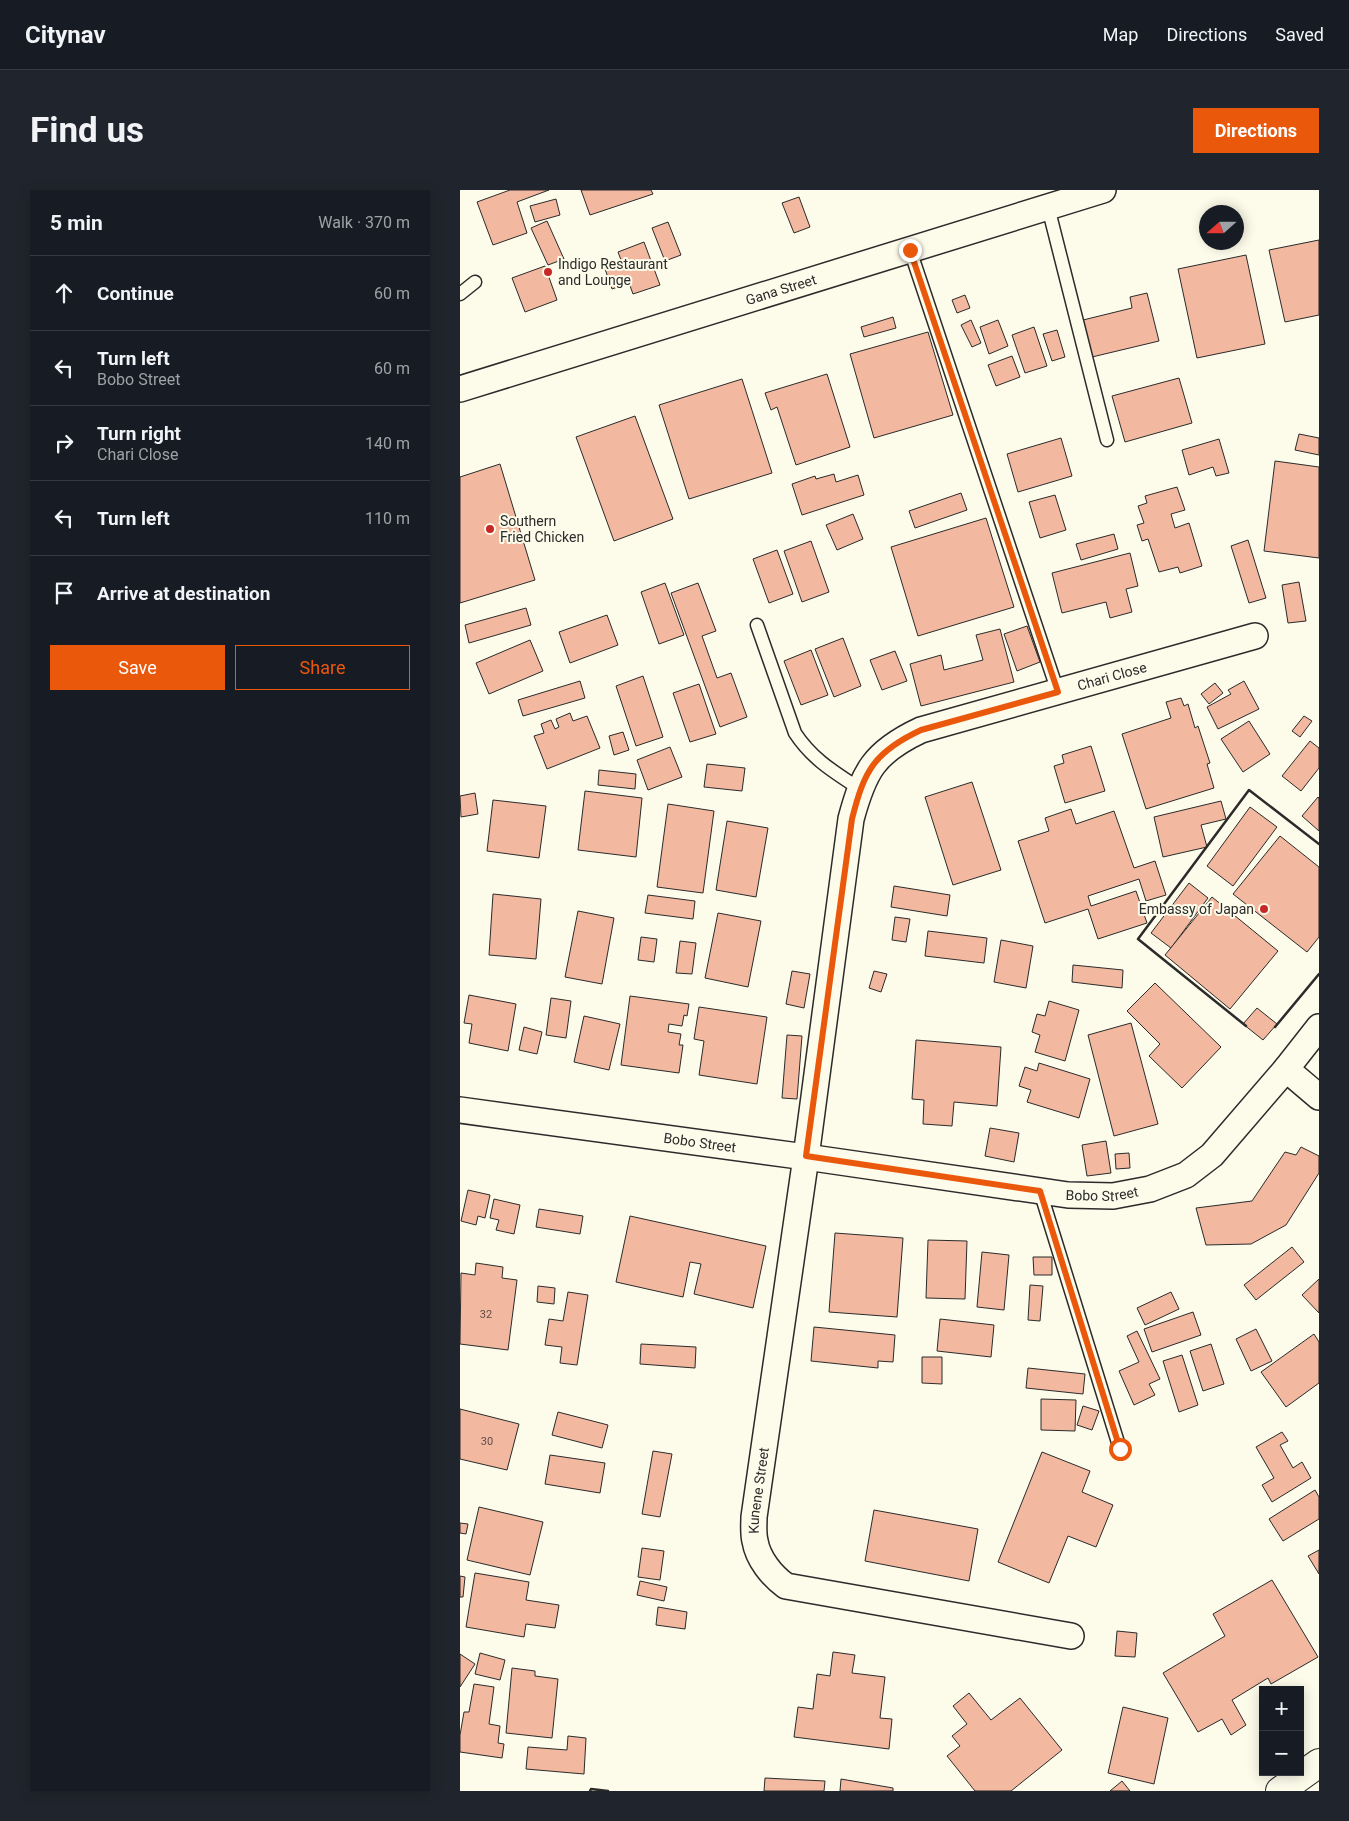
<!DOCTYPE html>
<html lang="en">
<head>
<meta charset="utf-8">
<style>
	body { margin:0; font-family:Roboto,sans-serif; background:#20242c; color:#f1f3f6 }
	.controls { position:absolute; right:15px; bottom:15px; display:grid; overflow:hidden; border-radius:0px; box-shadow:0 2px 12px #0003 }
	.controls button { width:45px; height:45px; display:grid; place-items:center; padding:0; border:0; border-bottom:1px solid #363941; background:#171b24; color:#f1f3f6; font:25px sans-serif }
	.compass { position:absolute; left:739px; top:15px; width:45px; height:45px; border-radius:50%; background:#171b24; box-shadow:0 2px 12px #0003; rotate:249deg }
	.stop { position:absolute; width:15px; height:15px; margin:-11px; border:4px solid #ea580c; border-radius:50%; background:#fff }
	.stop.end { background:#ea580c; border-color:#fff; box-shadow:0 1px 5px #0008 }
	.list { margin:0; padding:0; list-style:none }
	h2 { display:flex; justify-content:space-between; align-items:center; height:65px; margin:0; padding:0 20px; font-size:21px }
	h2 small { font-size:16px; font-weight:400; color:#9ea1a6 }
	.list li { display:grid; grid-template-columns:32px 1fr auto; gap:15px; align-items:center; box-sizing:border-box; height:75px; padding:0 20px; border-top:1px solid #363941 }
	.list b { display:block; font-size:19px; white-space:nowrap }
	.list p { margin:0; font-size:16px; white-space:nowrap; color:#9ea1a6 }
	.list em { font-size:16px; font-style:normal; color:#9ea1a6 }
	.actions { display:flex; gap:10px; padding:15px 20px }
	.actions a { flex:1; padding:11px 0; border:1px solid #ea580c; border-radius:0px; text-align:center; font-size:18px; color:#ea580c }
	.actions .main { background:#ea580c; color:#fff }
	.icon { flex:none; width:28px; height:28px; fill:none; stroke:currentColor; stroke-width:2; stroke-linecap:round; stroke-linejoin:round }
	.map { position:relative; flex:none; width:859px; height:1601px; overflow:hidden; border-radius:0px }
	header { display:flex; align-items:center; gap:30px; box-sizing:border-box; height:70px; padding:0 25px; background:#171b24; border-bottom:1px solid #363941 }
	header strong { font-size:24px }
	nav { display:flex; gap:28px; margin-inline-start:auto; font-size:18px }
	.intro { display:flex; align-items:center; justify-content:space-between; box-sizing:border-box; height:120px; padding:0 30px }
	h1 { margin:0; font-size:35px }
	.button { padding:12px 22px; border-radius:0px; background:#ea580c; color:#fff; font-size:18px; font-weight:700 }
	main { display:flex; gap:30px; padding:0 30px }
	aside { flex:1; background:#171b24; border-radius:0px; box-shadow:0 2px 12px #0003 }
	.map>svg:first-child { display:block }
</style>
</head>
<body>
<header>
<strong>Citynav</strong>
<nav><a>Map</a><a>Directions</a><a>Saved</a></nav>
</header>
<div class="intro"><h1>Find us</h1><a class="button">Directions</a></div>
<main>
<aside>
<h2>5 min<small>Walk · 370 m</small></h2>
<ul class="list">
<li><svg class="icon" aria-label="ahead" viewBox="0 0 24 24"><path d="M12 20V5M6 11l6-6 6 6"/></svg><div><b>Continue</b></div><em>60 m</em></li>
<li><svg class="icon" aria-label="left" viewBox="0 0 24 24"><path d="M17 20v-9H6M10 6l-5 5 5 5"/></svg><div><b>Turn left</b><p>Bobo Street</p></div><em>60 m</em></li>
<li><svg class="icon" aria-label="right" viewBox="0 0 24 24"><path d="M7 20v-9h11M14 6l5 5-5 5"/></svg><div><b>Turn right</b><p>Chari Close</p></div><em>140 m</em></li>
<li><svg class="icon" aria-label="left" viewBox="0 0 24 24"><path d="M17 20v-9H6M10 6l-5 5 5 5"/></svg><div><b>Turn left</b></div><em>110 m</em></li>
<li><svg class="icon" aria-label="arrive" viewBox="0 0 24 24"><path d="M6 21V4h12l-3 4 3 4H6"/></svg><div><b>Arrive at destination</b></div></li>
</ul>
<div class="actions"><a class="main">Save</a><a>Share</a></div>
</aside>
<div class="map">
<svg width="859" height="1601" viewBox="0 0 859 1601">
	<rect width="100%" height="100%" fill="#fdfbea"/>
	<g fill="#f2b8a0" stroke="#2b2b2b">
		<polygon points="50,0 89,0 57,12 67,43 33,55 17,12"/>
		<polygon points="121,0 191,0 193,4 130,25"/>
		<polygon points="339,7 350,37 334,43 322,13"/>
		<polygon points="96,9 100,25 75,32 70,16"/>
		<polygon points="87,31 104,69 88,75 71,38"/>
		<polygon points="208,32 221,65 205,71 192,38"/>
		<polygon points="859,50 859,125 825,132 809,60"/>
		<polygon points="184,52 200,95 173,104 169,93 152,99 144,76 161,70 158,62"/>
		<polygon points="786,65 805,154 737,168 718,79"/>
		<polygon points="85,76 97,110 65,122 52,88"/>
		<polygon points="687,103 699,151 632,167 623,130 672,118 670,107"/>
		<polygon points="505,105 510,118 497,123 492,110"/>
		<polygon points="433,127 436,138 404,147 401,137"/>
		<polygon points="511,130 521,153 512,157 501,135"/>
		<polygon points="538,130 548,156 529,164 520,137"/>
		<polygon points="574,137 587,176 565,183 552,145"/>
		<polygon points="597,140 605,167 592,171 583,144"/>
		<polygon points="468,142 493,225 414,248 390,164"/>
		<polygon points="552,166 560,187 536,196 528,175"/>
		<polygon points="367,184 390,257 336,275 317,217 311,220 305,203"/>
		<polygon points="719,188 732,233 665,252 652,206"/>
		<polygon points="282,189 312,283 229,309 199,215"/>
		<polygon points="175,226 213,329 154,351 116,247"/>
		<polygon points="839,244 859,248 859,265 835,260"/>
		<polygon points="601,248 612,286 558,302 547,264"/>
		<polygon points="759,249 769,283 756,286 753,277 729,285 722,260"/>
		<polygon points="815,271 859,277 859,368 804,361"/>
		<polygon points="40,274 75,390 0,413 0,287"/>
		<polygon points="374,284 376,292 398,285 404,305 342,325 332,294 355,286 356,289"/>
		<polygon points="717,297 725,320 711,324 715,338 729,333 742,376 720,383 718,377 699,382 688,349 682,351 677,335 684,333 678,316 687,313 685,306"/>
		<polygon points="501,303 507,320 455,338 449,321"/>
		<polygon points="595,305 606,340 580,348 569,312"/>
		<polygon points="393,324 403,349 377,360 366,335"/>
		<polygon points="526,328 554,417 458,446 431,357"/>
		<polygon points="654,344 658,359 621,370 616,354"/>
		<polygon points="788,350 806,408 789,413 771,356"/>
		<polygon points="351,351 369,402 342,412 324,361"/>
		<polygon points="317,360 333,404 309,413 293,369"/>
		<polygon points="670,363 678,396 666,399 672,422 650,428 646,412 602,423 592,383"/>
		<polygon points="839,392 846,431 828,433 822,395"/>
		<polygon points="205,393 224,445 199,454 181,402"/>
		<polygon points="238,393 256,441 242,446 257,488 271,483 287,527 260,537 211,403"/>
		<polygon points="66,418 71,435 9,453 5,435"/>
		<polygon points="147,425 158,455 110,473 99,442"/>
		<polygon points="567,436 580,472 557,481 544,444"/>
		<polygon points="540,439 554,492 461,516 450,474 481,465 484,480 523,470 516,445"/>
		<polygon points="383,448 401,496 374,507 355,459"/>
		<polygon points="70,450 83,481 29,504 16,473"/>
		<polygon points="351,460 368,505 341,515 324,471"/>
		<polygon points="435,461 447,491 422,500 410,470"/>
		<polygon points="183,486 203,547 176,556 156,496"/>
		<polygon points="120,491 125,508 63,526 58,510"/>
		<polygon points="784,491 799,519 758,539 747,517 771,504 768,500"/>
		<polygon points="755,493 763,503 749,514 741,504"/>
		<polygon points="239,494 256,544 230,552 213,503"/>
		<polygon points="721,508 724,516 728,514 735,538 738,536 750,573 747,574 754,598 686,619 662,544 711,528 706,512"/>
		<polygon points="110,523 113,531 127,526 140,558 87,579 74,546 84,543 81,534 91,530 95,539 99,537 96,529"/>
		<polygon points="844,526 852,531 840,547 832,541"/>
		<polygon points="789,531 810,564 783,582 761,549"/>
		<polygon points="163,542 169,560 154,565 149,546"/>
		<polygon points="850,551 859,558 859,578 841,601 822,586"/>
		<polygon points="631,556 645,601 605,613 594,576 604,573 602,565"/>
		<polygon points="210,557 222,587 188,600 177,570"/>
		<polygon points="247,574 285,578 282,601 244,597"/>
		<polygon points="139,580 176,584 175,599 138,595"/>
		<polygon points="512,592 541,680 493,695 465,607"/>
		<polygon points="125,601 182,608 176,667 118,660"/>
		<polygon points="15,603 18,624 1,627 0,606"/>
		<polygon points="858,607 859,608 859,641 842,626"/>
		<polygon points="33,610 86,616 79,668 27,661"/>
		<polygon points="761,611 766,629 741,635 747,657 703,667 694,627"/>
		<polygon points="208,614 254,621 243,703 197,697"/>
		<polygon points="790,617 817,637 773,696 747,676"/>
		<polygon points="611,619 616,634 654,621 674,678 695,671 706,705 686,711 679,689 628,706 631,716 676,701 687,733 638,749 628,719 585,733 558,651 589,641 585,628"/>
		<polygon points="267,631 308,638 296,707 256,700"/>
		<polygon points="820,646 859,677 859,747 847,762 773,704"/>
		<polygon points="729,693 748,708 711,758 691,743"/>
		<polygon points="434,696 490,705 487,726 431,717"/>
		<polygon points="33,704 81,709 76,769 29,765"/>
		<polygon points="188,705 235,711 233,729 185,723"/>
		<polygon points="752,707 818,761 770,819 705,765"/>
		<polygon points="118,721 154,728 142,794 105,787"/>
		<polygon points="258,723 301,731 288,797 245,788"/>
		<polygon points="435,727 450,729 446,752 432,750"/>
		<polygon points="468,741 527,748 524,773 465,766"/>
		<polygon points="181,747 197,749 194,772 178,770"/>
		<polygon points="541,750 573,756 566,798 534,792"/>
		<polygon points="220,751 236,753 232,784 216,783"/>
		<polygon points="613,775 663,780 662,798 612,792"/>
		<polygon points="332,781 350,784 344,818 326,814"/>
		<polygon points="414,781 427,784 421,802 409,798"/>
		<polygon points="695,793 761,857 722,898 689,866 700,854 667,821"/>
		<polygon points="9,805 56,814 48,861 9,853 12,834 4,833"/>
		<polygon points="170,806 229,814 227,826 224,825 222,836 209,834 208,842 221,844 219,855 223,855 219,883 161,875"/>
		<polygon points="91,808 111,811 106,848 86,845"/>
		<polygon points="589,811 619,820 605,871 575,862 580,845 572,842 577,824 585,826"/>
		<polygon points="239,817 307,827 297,894 239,885 244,851 234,849"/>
		<polygon points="797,818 817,834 803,850 783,834"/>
		<polygon points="124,826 160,834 149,880 114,872"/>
		<polygon points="671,833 698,934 654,946 628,845"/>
		<polygon points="64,837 82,842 77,864 59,860"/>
		<polygon points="327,845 342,846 337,909 322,908"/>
		<polygon points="456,850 541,857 537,916 494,912 492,936 463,934 464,910 452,909"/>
		<polygon points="579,873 630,889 619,928 567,912 571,900 559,896 565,877 577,881"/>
		<polygon points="530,938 559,943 554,972 525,966"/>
		<polygon points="646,951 651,983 627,986 622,955"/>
		<polygon points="841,957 859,966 859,983 826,1035 791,1054 746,1055 736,1018 792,1011 825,962 836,965"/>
		<polygon points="669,963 670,978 656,979 655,964"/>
		<polygon points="8,1000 30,1005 25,1028 18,1026 16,1035 1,1031"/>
		<polygon points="34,1009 60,1015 54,1044 36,1040 39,1030 30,1028"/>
		<polygon points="79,1019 123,1026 120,1044 76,1037"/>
		<polygon points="170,1026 306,1056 293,1118 234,1104 241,1074 230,1072 223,1107 156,1092"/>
		<polygon points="375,1043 443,1048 437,1127 369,1122"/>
		<polygon points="468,1050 507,1051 505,1109 466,1108"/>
		<polygon points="832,1057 844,1072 796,1110 784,1095"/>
		<polygon points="522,1062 549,1065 544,1120 517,1117"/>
		<polygon points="573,1067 592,1067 592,1085 574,1085"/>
		<polygon points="16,1073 43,1077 42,1088 57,1090 48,1160 0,1154 1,1083 15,1085"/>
		<polygon points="859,1089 859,1123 842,1105"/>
		<polygon points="570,1095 583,1096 580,1131 568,1130"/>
		<polygon points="78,1096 95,1098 94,1114 77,1112"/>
		<polygon points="108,1102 128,1105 117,1175 100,1173 102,1157 85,1155 89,1129 103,1131"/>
		<polygon points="711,1102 719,1119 685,1135 677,1118"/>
		<polygon points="733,1122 741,1145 692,1162 684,1139"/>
		<polygon points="480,1129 534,1135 531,1167 477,1161"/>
		<polygon points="354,1137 435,1145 433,1172 418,1171 418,1178 351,1171"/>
		<polygon points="796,1139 812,1171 791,1181 776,1149"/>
		<polygon points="677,1141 700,1189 689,1194 695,1205 674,1215 659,1181 679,1172 667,1146"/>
		<polygon points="854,1144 859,1152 859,1193 826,1217 801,1182"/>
		<polygon points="181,1154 236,1157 235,1178 180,1174"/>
		<polygon points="751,1154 764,1194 743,1201 730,1161"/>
		<polygon points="722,1165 738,1215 719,1222 703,1171"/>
		<polygon points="462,1167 482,1167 482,1194 462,1193"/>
		<polygon points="568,1178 625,1184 623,1204 566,1198"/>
		<polygon points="581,1209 616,1210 615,1241 581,1240"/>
		<polygon points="623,1216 639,1221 632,1240 617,1235"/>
		<polygon points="0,1219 59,1234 47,1280 0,1269"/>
		<polygon points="98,1222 148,1235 142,1258 92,1245"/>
		<polygon points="822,1242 828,1251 820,1255 833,1278 842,1272 851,1288 812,1312 802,1295 814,1288 796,1257"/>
		<polygon points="193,1261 212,1264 200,1327 182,1324"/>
		<polygon points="582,1262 630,1281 622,1302 653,1315 636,1357 608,1346 589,1393 538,1372"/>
		<polygon points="90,1265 145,1273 140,1303 85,1294"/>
		<polygon points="855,1300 859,1307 859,1329 823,1351 809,1329"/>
		<polygon points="19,1317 83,1332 70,1385 7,1370"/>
		<polygon points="414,1320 518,1339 509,1391 405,1371"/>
		<polygon points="0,1333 8,1334 6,1344 0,1343"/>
		<polygon points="182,1358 204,1361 200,1390 178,1387"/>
		<polygon points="859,1360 859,1384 848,1366"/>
		<polygon points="15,1383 69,1392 66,1410 99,1415 95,1438 66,1434 64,1447 6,1437"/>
		<polygon points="0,1386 5,1387 3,1407 0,1407"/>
		<polygon points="812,1390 858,1467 811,1494 808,1488 772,1510 786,1535 771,1545 762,1529 738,1542 703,1483 765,1446 753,1424"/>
		<polygon points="180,1391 207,1397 204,1411 177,1405"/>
		<polygon points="198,1417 227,1422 225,1439 196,1435"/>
		<polygon points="657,1441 677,1443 675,1467 655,1466"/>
		<polygon points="373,1462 395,1465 392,1483 425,1487 420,1528 432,1529 429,1559 334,1547 338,1517 353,1519 357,1484 370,1486"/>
		<polygon points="20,1463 45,1470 40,1490 15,1484"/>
		<polygon points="0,1464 15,1474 0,1497"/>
		<polygon points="52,1478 75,1481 75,1486 98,1489 92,1548 46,1543"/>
		<polygon points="14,1494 34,1497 29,1534 40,1536 38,1553 44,1554 42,1568 0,1562 0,1545 4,1522 9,1522"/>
		<polygon points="509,1503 531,1530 560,1508 602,1560 551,1601 515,1601 487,1566 500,1556 492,1546 507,1534 493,1516"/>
		<polygon points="663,1517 708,1528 694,1594 648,1583"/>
		<polygon points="108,1546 126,1548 124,1584 66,1579 68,1557 107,1560"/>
		<polygon points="305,1588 365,1591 364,1601 304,1601"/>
		<polygon points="381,1589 433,1598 433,1601 380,1601"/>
		<polygon points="662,1591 670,1601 650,1601"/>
	</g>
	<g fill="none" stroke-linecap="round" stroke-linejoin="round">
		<defs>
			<g id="lane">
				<polyline points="588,17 647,250"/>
				<polyline points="450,60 598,502"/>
				<polyline points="0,104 15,92"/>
				<path d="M297,435L335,543C352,569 374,582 400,599"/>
				<polyline points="580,1001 660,1259"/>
			</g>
			<g id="street">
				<path id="s1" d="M0,199L643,0"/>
				<polyline points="826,879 859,907"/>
				<path id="s2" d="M0,920L346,967L608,1005L653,1006L690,999L726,985L752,965L826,879L859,837"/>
				<path id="s3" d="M611,1446L326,1396C312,1386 298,1369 295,1351C293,1343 294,1334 294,1327L346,967L391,629C404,581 414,562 461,540L795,446"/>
			</g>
			<polyline id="secondary" points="820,1601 859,1573"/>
		</defs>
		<use href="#lane" stroke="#2b2b2b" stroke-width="15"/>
		<use href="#street" stroke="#2b2b2b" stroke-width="28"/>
		<use href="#secondary" stroke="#2b2b2b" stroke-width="30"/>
		<use href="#lane" stroke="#fdfbea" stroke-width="12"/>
		<use href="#street" stroke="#fdfbea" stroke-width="25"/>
		<use href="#secondary" stroke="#fdfbea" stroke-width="28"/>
		<g stroke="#2b2b2b" stroke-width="2.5">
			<polyline points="786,836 678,749 789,600 859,654"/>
			<polyline points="815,837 859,784"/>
			<polyline points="130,1601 131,1599 148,1601"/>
		</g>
	</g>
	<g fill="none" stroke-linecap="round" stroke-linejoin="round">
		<path stroke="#ea580c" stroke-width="6" d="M450,60L598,502L461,540C414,562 404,581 392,629L346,966L580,1001L660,1259"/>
	</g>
	<g fill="#c62828" stroke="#fdfbea" stroke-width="2">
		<circle cx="88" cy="82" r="5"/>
		<circle cx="30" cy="339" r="5"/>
		<circle cx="804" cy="719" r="5"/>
	</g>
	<g text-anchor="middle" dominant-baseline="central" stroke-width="4" stroke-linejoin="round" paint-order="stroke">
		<g font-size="11" fill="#5d4e48">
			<text x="26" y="1124">32</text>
			<text x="27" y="1251">30</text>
		</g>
		<g font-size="14" fill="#2b2b2b" stroke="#fdfbea" text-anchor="start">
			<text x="98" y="74">Indigo Restaurant<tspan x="98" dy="16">and Lounge</tspan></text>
			<text x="40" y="331">Southern<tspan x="40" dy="16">Fried Chicken</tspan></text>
			<text x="794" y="719" text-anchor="end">Embassy of Japan</text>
		</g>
		<g font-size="14" fill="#2b2b2b" stroke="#fdfbea">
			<text stroke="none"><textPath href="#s1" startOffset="336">Gana Street</textPath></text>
			<text stroke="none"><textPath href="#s3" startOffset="1391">Chari Close</textPath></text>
			<text stroke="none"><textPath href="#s2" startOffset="242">Bobo Street</textPath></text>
			<text stroke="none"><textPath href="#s2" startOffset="648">Bobo Street</textPath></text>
			<text stroke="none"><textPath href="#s3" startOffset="396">Kunene Street</textPath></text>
		</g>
	</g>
</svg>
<div class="controls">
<button>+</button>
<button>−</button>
</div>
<svg class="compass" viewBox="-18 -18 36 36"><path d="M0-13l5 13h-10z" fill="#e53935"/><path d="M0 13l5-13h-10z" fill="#9ea1a6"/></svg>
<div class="stop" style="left:660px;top:1259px"></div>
<div class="stop end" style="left:450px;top:60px"></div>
</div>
</main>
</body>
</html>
